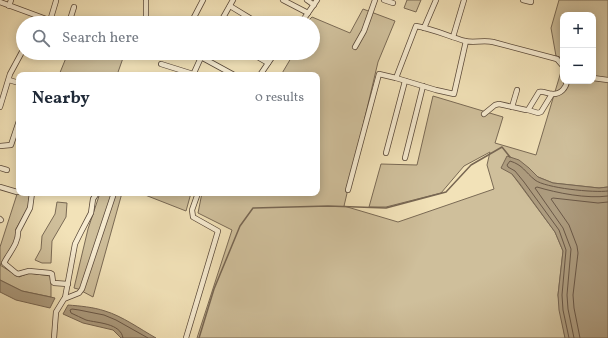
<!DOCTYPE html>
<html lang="en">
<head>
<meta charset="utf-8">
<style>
	body { margin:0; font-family:Vollkorn,serif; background:#f2f2f3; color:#1f2937 }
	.controls { position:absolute; right:12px; top:12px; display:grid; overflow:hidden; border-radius:8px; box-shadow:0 2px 10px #0003 }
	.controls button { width:36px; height:36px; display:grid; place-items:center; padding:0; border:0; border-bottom:1px solid #e0e1e3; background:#fff; color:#1f2937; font:20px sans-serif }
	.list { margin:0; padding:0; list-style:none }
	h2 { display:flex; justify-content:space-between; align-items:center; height:52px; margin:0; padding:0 16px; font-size:17px }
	h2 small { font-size:13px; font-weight:400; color:#747a83 }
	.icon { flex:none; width:22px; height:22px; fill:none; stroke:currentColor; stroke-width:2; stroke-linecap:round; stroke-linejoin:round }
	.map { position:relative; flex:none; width:608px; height:338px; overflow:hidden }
	.search { position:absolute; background:#fff; box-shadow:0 2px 10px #0003; left:16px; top:16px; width:304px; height:44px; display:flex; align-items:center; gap:10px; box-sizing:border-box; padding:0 14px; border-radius:22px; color:#747a83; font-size:15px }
	.panel { position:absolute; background:#fff; box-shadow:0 2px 10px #0003; left:16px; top:72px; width:304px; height:124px; border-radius:8px }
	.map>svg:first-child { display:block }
</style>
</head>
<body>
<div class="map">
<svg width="608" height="338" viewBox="0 0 608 338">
	<rect width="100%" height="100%" fill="#f2e2b8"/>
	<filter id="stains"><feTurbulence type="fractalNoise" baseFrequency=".005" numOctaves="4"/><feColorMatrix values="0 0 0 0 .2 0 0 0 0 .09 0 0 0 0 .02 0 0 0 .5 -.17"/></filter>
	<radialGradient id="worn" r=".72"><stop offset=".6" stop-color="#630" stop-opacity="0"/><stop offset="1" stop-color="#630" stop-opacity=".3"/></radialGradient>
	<g fill="#cfbf9b" stroke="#7a6a55">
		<polygon points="407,0 421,0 416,12 404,8"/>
		<polygon points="559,0 608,0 608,187 599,188 553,183 538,177 529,168 512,174 555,232 563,251 558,295 565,338 197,338 232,230 198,213 202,193 317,193 317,75 281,75 294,53 313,53 313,23 306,23 312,17 350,33 363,9 395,21 378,62 344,206 398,222 494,189 487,165 490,152 464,166 441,193 386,207 369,207 381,164 417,165 433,96 503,117 495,143 536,155 563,65 563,81 593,81 593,15 563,15 563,58 556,56 551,28"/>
		<polygon points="68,53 99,53 123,58 117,75 59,75"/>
		<polygon points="19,188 19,193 30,193 28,208 16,229 15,242 0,265 19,277 29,273 51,276 51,297 22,291 0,280 0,247"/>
		<polygon points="100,193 122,193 93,297 78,289 74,288 88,229"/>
		<polygon points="140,193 191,193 186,211"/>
		<polygon points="57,202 67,203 66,217 52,241 51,263 42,263 35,260 41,249 42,236 55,214"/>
	</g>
	<g fill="#ad9c7f" stroke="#776652">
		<polygon points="507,156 519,160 529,168 538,177 553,183 599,188 608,187 608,338 565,338 559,310 558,295 563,251 555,232 520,184 512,174 501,168"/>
		<polygon points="0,280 22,291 55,298 50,308 16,300 0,292"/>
		<path d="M68,305C80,306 93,307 105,311C122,316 140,329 156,338H121L113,330L83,323L63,314Z"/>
	</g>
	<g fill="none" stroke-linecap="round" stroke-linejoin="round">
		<g stroke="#6a5847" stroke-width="1">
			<path d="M123,338C121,323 97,323 86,320C81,318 76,315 71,313L70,310L72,309L79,310L104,315L116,320L148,338"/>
			<path d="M569,338L563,310L562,295L566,250L559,230L524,182L515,171L508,167L507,165L510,161C523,165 525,172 535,180C545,188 594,193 608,191"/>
			<path d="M574,338L568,309L567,295L571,249L563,228L535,188L537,187C557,193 587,199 608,196"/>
			<polyline points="580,338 574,308 573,295 578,253 577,246 569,225 551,199 553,198 598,203 608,202"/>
		</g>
		<polyline stroke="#776652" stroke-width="1.5" points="199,338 214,289 240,226 253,208 328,206 386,208 446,192 471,165 502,147 510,157"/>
		<defs>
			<g id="street">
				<polyline points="283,0 308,13"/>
				<polyline points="307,0 314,5"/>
				<polyline points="384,0 393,3"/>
				<polyline points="523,0 531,2 531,0"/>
				<polyline points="146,1 146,17"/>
				<polyline points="0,2 57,23"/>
				<polyline points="9,6 11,0"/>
				<polyline points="230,6 258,23"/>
				<polyline points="50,21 56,1"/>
				<polyline points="69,23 74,7"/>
				<polyline points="191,23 203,0"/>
				<polyline points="220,23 233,0"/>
				<polyline points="301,23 317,0"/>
				<polyline points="424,28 436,0"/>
				<polyline points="453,37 464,0"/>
				<path d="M466,41L454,94L436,90L396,78L416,26C433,29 448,36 465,41C473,43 484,40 493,42L557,59L563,66"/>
				<polyline points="355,47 364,31 375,0"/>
				<polyline points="47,53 49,54"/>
				<polyline points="251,53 268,63"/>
				<polyline points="201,57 234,75"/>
				<polyline points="161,64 193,74"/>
				<polyline points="193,75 203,53"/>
				<polyline points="260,75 275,53"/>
				<polyline points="593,78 608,80"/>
				<polyline points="9,80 19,83"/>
				<polyline points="0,107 10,74 23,50"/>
				<polyline points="512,107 517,90"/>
				<polyline points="528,110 538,113 541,112 552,94"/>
				<path d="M484,114L495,105L499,104L526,110H528L539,92C544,91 548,94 553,94C561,94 566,88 567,81"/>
				<polyline points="0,146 11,145 19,121"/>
				<polyline points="386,153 405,81"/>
				<polyline points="405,158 423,86"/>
				<polyline points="0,168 7,170"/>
				<polyline points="0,187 17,192"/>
				<polyline points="348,190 379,74 396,78"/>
				<path d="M32,193L30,208L18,231C19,243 9,253 4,263L16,273L18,274L29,271L50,273L52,274L53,282L54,283L68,284"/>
				<polyline points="0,219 1,220"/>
				<polyline points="65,298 75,244 81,232 91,213 93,199 97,193"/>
				<polyline points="54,338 56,312 64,299 79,293 82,289 114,193"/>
				<polyline points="186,338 218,231 193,217 192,210 198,193"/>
			</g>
		</defs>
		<use href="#street" stroke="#594839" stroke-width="6"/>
		<use href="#street" stroke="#f7ecd1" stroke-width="4.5"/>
	</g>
	<rect width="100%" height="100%" filter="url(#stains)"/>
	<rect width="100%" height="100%" fill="url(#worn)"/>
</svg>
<div class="controls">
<button>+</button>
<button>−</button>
</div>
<div class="search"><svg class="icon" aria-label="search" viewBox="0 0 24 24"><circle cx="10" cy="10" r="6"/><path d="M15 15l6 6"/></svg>Search here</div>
<section class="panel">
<h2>Nearby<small>0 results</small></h2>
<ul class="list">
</ul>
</section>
</div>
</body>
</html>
